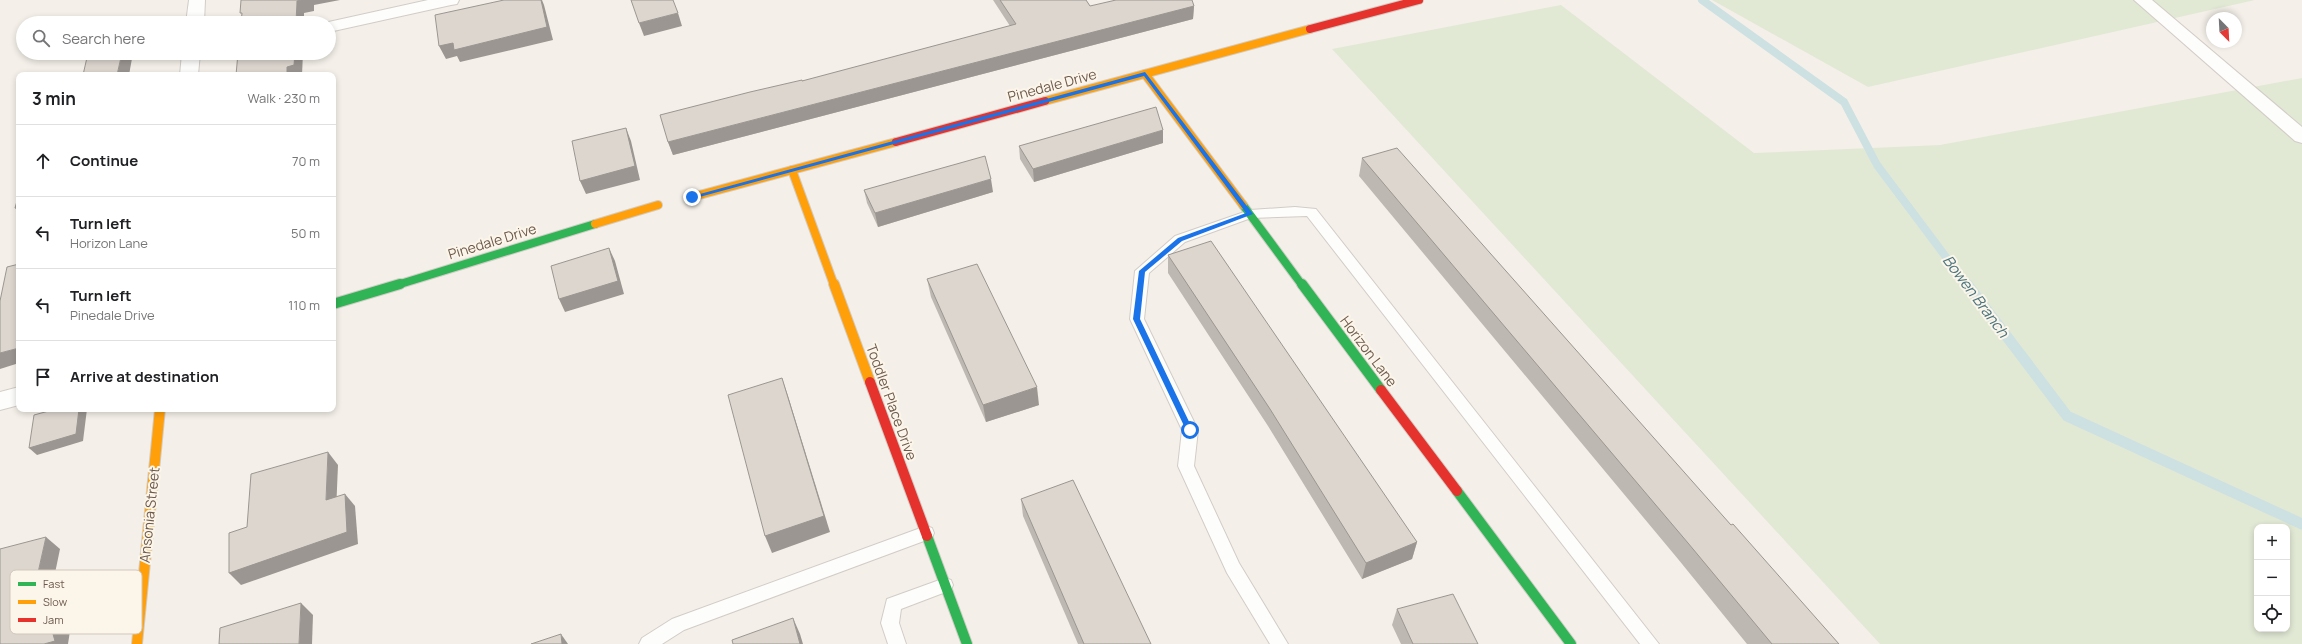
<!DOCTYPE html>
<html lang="en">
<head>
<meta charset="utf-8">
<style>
	body { margin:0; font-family:Manrope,sans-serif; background:#f2f2f2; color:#202124 }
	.controls { position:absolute; right:12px; bottom:12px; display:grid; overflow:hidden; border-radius:8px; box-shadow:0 2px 6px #0003 }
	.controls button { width:36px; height:36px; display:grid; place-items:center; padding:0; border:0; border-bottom:1px solid #e0e0e0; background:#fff; color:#202124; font:20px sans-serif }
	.compass { position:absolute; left:2206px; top:12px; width:36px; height:36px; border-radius:50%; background:#fff; box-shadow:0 2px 6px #0003; rotate:156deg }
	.stop { position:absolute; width:12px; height:12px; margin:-9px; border:3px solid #1a73e8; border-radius:50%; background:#fff }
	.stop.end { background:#1a73e8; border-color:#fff; box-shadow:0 1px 4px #0008 }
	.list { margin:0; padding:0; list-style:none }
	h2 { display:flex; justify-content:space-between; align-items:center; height:52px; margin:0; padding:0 16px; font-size:17px }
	h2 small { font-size:13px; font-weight:400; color:#757577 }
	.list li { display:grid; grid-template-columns:26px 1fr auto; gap:12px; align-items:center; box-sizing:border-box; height:72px; padding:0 16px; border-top:1px solid #e0e0e0 }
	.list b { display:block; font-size:15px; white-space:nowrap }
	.list p { margin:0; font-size:13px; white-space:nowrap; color:#757577 }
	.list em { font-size:13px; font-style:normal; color:#757577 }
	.icon { flex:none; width:22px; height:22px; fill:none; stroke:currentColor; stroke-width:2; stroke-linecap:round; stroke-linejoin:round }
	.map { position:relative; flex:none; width:2302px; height:644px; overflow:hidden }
	.search { position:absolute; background:#fff; box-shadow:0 2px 6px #0003; left:16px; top:16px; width:320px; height:44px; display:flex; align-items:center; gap:10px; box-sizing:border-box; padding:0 14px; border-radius:22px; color:#757577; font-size:15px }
	.panel { position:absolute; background:#fff; box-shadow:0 2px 6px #0003; left:16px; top:72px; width:320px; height:340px; border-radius:8px }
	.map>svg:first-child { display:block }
</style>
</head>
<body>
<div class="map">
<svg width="2302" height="644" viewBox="0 0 2302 644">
	<rect width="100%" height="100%" fill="#f4f0e9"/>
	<g fill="#e1e9d5" fill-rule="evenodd">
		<polygon points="1712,0 2255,0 1868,87"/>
		<path d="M1561,5L1754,153L1940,145L2302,78V644H1880L1332,49ZM2257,527H2287V629H2257Z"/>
	</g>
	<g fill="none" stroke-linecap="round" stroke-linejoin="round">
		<polyline stroke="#cde0e2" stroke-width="8" points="1702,0 1844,102 1877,165 1967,285"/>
		<polyline stroke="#cde0e2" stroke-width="11" points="1967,284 2067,416 2302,524"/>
		<defs>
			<g id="lane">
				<polygon points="1295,207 1316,209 1659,644 1640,644 1307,216 1251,218 1185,242 1149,273 1144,319 1198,430 1194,466 1239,563 1288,644 1270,644 1227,573 1178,466 1182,430 1130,319 1135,271 1175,236 1250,210"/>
				<polygon points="926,526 932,528 934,533 932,538 684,630 662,644 639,644 642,638 672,619"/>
				<polygon points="945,578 951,580 953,585 951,590 901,609 899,623 906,644 888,644 881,623 887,599"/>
			</g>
			<g id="street">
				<polygon points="189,0 205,0 204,23 186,23"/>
				<polygon points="428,0 459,0 457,4 451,5 329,32 329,23 324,23"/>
				<polygon points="2134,0 2152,0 2302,127 2302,143 2295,141"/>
				<polygon points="182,53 200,53 198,75 180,75"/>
				<polygon points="19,387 19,405 0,410 0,392"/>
			</g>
			<g id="fast-far1">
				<polyline points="1243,205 1302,285"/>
				<polyline points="397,285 595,224"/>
			</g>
			<g id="fast">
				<polyline points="1302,284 1381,390"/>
				<polyline points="333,304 400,284"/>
				<polyline points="1457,491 1571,644"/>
				<polyline points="927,536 967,644"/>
			</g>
			<g id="slow-far1">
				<polyline points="1145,74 1243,205"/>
				<polyline points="1045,101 1310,29"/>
				<polyline points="792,170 834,285"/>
				<polyline points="692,197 896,142"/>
				<polyline points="595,224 658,205"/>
			</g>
			<g id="slow">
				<polyline points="834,284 870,382"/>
				<polyline points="137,644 160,409"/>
			</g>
			<g id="jam-far1">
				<polyline points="1310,29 1419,0"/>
				<polyline points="896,142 1045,101"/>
			</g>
			<g id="jam">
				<polyline points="870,382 927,536"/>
				<polyline points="1381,390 1457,491"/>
			</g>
		</defs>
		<use href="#lane" stroke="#d2ccc6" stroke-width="2"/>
		<use href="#street" stroke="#d2ccc6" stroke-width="2"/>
		<use href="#fast-far1" stroke="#d2ccc6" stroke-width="10"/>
		<use href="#fast" stroke="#d2ccc6" stroke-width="12"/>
		<use href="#slow-far1" stroke="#d2ccc6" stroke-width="10"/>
		<use href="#slow" stroke="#d2ccc6" stroke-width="12"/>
		<use href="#jam-far1" stroke="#d2ccc6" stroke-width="10"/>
		<use href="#jam" stroke="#d2ccc6" stroke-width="12"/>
		<use href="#lane" fill="#fdfdfc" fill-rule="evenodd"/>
		<use href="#street" fill="#fdfdfc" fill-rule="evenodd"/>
		<use href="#fast-far1" stroke="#30b455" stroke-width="8"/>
		<use href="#fast" stroke="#30b455" stroke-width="10"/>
		<use href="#slow-far1" stroke="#ff9f0a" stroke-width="8"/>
		<use href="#slow" stroke="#ff9f0a" stroke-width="10"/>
		<use href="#jam-far1" stroke="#e5322d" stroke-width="8"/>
		<use href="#jam" stroke="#e5322d" stroke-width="10"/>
	</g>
	<g fill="#beb8b2">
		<polygon points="993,0 1086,0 1090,6 1194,6 1193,19 673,155 668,142 1010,26"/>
		<polygon points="1163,143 1034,182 1020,159 1019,146"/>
		<polygon points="1362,158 1731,525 1839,644 1747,644 1678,559 1359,176"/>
		<polygon points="864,190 993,192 878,227 867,203"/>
		<polygon points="1168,255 1417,542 1412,559 1362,579 1268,426 1168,273"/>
		<polygon points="927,279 1039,405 986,422 931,297"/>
		<polygon points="1021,499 1151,644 1078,644 1023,516"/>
		<polygon points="1397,609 1478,644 1401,644 1392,625"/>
	</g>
	<g fill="#9b9691">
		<polygon points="301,0 340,0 314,5 314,11 304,13 304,23 296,23 297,1"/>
		<polygon points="541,0 542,0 544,5 553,40 460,62 457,56 446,59 439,46"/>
		<polygon points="1194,6 1193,19 673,155 668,142"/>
		<polygon points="678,13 682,26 644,36 639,23"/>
		<polygon points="122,53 133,53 129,75 117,75"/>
		<polygon points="295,53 303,53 302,75 287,75 287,67"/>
		<polygon points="626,128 631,141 640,180 586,194 580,181"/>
		<polygon points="1163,130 1163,143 1034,182 1033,169"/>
		<polygon points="991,179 993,192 878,227 875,213"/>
		<polygon points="19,207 19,212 15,208"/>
		<polygon points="609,248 615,261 624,294 565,312 559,299"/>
		<polygon points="19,348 19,363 0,369 0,353"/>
		<polygon points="782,378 788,396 830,532 772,553 765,536"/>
		<polygon points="1037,387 1039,405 986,422 983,405"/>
		<polygon points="79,409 87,409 83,441 37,455 29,448"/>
		<polygon points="328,452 338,465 336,512 326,500"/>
		<polygon points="345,494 355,506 358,544 241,585 229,573"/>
		<polygon points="46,537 60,549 48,607 33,595"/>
		<polygon points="1417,542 1412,559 1362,579 1366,563"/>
		<polygon points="60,587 75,598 68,644 44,644 53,634"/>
		<polygon points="301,603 313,615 312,644 299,644"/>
		<polygon points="793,618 800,634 803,644 800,644"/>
		<polygon points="561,634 568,644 562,644"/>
	</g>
	<g fill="#ddd6cf" stroke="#9b9691">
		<polygon points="241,0 301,0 297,1 296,23 241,23 242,13 240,13"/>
		<polygon points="504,0 541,0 547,27 454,50 453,43 439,46 435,15"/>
		<polygon points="631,0 673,0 678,13 639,23"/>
		<polygon points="1000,0 1086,0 1090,6 1116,0 1192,0 1194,6 668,142 660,115 750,92 802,80 802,81 1016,24"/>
		<polygon points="128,20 128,23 112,23"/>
		<polygon points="88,53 122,53 117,75 83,75"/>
		<polygon points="238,53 295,53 294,65 287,67 287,75 236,75"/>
		<polygon points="1156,107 1163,130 1033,169 1019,146"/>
		<polygon points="626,128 635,166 580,181 572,141"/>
		<polygon points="1397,148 1731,525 1733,524 1839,644 1772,644 1688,543 1362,158"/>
		<polygon points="985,156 991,179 875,213 864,190"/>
		<polygon points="19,194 19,207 15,208"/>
		<polygon points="1211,241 1417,542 1366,563 1270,409 1168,255"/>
		<polygon points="609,248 618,281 559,299 551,266"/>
		<polygon points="19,264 19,348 0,353 0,301 7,267"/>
		<polygon points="977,264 1037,387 983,405 927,279"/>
		<polygon points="782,378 824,516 765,536 728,395"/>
		<polygon points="56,409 79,409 76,434 29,448 34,415"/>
		<polygon points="328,452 326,500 345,494 347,532 229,573 229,533 247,527 251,474"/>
		<polygon points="1073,480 1151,644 1084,644 1021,499"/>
		<polygon points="46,537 33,595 60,587 53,634 55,641 44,644 0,644 0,549"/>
		<polygon points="1453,594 1478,644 1413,644 1397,609"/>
		<polygon points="301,603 299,644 219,644 220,628"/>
		<polygon points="793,618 800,644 733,644 732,640"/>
		<polygon points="561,634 562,644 531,644"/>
	</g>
	<polygon fill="#1a73e8" points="1145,72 1253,214 1182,241 1145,272 1140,319 1193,430 1190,433 1186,430 1133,319 1139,271 1178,238 1246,213 1144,76 692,199 689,197"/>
	<g text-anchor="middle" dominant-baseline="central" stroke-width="4" stroke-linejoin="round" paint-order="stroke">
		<g font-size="14" fill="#6e5a4d" stroke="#fcf6ea">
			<text transform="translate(1052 85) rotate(-15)">Pinedale Drive</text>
			<text transform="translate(492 241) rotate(-17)">Pinedale Drive</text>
			<text transform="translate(1369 351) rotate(53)">Horizon Lane</text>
			<text transform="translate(892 402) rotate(70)">Toddler Place Drive</text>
			<text transform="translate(149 515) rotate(-84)">Ansonia Street</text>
		</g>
		<g font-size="15" font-style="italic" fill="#4a747f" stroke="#fcf6ea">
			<text transform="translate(1976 296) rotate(53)">Bowen Branch</text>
		</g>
	</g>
	<rect x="10" y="570" width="132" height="64" rx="6" fill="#fcf6ea" stroke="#d1c7bb" stroke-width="1"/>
	<rect x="18" y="582" width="18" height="4" fill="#30b455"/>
	<rect x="18" y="600" width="18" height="4" fill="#ff9f0a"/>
	<rect x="18" y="618" width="18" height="4" fill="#e5322d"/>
	<g font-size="11" fill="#6e5a4d">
		<text x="43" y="588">Fast</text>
		<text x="43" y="606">Slow</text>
		<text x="43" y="624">Jam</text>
	</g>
</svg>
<div class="controls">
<button>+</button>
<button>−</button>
<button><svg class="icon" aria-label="locate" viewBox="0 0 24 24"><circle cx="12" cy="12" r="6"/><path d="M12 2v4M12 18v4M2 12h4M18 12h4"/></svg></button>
</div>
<svg class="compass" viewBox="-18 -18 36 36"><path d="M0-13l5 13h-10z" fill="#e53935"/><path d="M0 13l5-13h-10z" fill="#757577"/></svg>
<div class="stop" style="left:1190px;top:430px"></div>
<div class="stop end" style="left:692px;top:197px"></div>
<div class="search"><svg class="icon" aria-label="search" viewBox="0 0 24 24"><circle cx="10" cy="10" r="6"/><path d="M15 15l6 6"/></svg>Search here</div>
<section class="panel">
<h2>3 min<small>Walk · 230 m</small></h2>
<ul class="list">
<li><svg class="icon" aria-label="ahead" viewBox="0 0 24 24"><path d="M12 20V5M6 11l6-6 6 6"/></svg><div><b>Continue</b></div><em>70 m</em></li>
<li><svg class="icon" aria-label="left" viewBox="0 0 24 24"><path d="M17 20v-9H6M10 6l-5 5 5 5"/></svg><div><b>Turn left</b><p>Horizon Lane</p></div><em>50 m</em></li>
<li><svg class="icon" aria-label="left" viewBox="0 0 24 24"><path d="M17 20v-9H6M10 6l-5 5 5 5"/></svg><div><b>Turn left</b><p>Pinedale Drive</p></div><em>110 m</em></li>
<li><svg class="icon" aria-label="arrive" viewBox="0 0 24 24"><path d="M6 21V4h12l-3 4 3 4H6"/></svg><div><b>Arrive at destination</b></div></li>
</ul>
</section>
</div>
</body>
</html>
